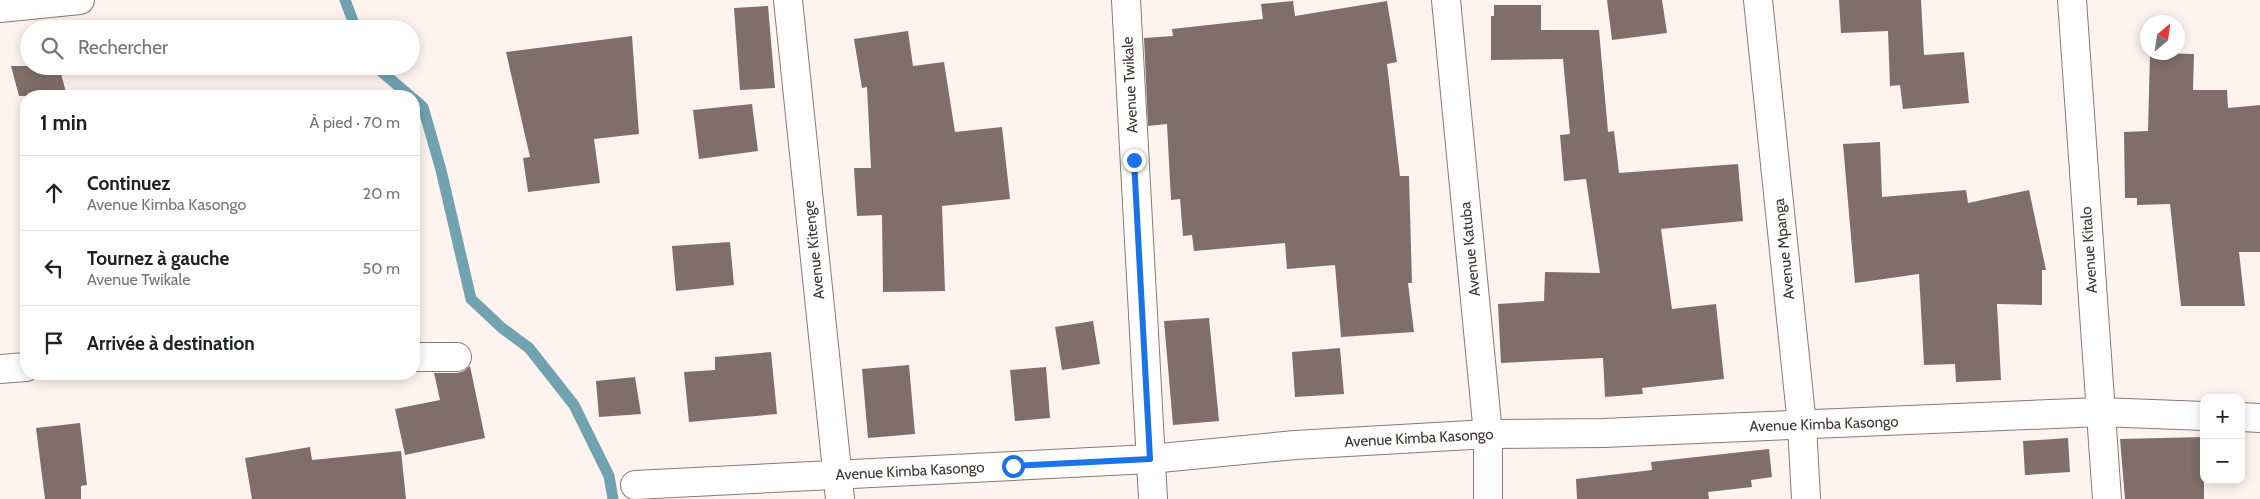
<!DOCTYPE html>
<html lang="fr">
<head>
<meta charset="utf-8">
<style>
	body { margin:0; font-family:Cabin,sans-serif; background:#f2f2f2; color:#202124 }
	.controls { position:absolute; right:15px; bottom:15px; display:grid; overflow:hidden; border-radius:10px; box-shadow:0 2px 12px #0003 }
	.controls button { width:45px; height:45px; display:grid; place-items:center; padding:0; border:0; border-bottom:1px solid #e0e0e0; background:#fff; color:#202124; font:25px sans-serif }
	.compass { position:absolute; left:2140px; top:15px; width:45px; height:45px; border-radius:50%; background:#fff; box-shadow:0 2px 12px #0003; rotate:29deg }
	.stop { position:absolute; width:15px; height:15px; margin:-11px; border:4px solid #1a73e8; border-radius:50%; background:#fff }
	.stop.end { background:#1a73e8; border-color:#fff; box-shadow:0 1px 5px #0008 }
	.list { margin:0; padding:0; list-style:none }
	h2 { display:flex; justify-content:space-between; align-items:center; height:65px; margin:0; padding:0 20px; font-size:21px }
	h2 small { font-size:16px; font-weight:400; color:#757577 }
	.list li { display:grid; grid-template-columns:32px 1fr auto; gap:15px; align-items:center; box-sizing:border-box; height:75px; padding:0 20px; border-top:1px solid #e0e0e0 }
	.list b { display:block; font-size:19px; white-space:nowrap }
	.list p { margin:0; font-size:16px; white-space:nowrap; color:#757577 }
	.list em { font-size:16px; font-style:normal; color:#757577 }
	.icon { flex:none; width:28px; height:28px; fill:none; stroke:currentColor; stroke-width:2; stroke-linecap:round; stroke-linejoin:round }
	.map { position:relative; flex:none; width:2260px; height:499px; overflow:hidden }
	.search { position:absolute; background:#fff; box-shadow:0 2px 12px #0003; left:20px; top:20px; width:400px; height:55px; display:flex; align-items:center; gap:12px; box-sizing:border-box; padding:0 18px; border-radius:28px; color:#757577; font-size:19px }
	.panel { position:absolute; background:#fff; box-shadow:0 2px 12px #0003; left:20px; top:90px; width:400px; height:290px; border-radius:20px }
	.map>svg:first-child { display:block }
</style>
</head>
<body>
<div class="map">
<svg width="2260" height="499" viewBox="0 0 2260 499">
	<rect width="100%" height="100%" fill="#fef3ee"/>
	<g fill="none" stroke-linecap="round" stroke-linejoin="round">
		<g stroke="#71a2b0" stroke-width="11">
			<polyline points="345,0 356,29"/>
			<polyline points="375,66 410,96"/>
			<polyline points="414,99 423,107 441,170 471,299 502,328 529,348 574,405 609,476 613,499"/>
		</g>
	</g>
	<g fill="#7f6f68">
		<polygon points="1607,0 1662,0 1667,33 1612,40"/>
		<polygon points="1839,0 1921,0 1924,55 1964,52 1969,103 1903,109 1900,85 1890,86 1888,31 1841,33"/>
		<polygon points="1293,1 1295,16 1387,1 1397,62 1387,64 1400,176 1409,176 1412,283 1408,283 1414,332 1341,337 1335,265 1287,269 1285,243 1194,251 1192,235 1183,236 1180,199 1171,200 1167,124 1148,126 1144,38 1173,36 1172,29 1263,19 1261,4"/>
		<polygon points="1494,5 1541,5 1541,30 1599,30 1608,132 1614,131 1619,173 1738,164 1743,221 1661,229 1672,309 1716,304 1724,379 1642,388 1643,394 1605,397 1603,358 1501,363 1498,304 1544,301 1545,272 1600,273 1586,179 1564,181 1560,135 1570,134 1563,59 1491,60 1491,16 1494,16"/>
		<polygon points="768,6 775,88 740,90 734,8"/>
		<polygon points="908,31 913,66 944,62 955,132 1002,127 1010,199 942,206 945,291 883,292 882,215 857,216 854,168 871,168 867,87 862,88 854,39"/>
		<polygon points="632,36 639,134 594,139 600,183 528,192 523,158 530,157 506,52"/>
		<polygon points="2150,53 2194,54 2193,90 2227,90 2228,108 2260,105 2260,252 2239,252 2245,306 2181,306 2170,204 2137,205 2137,198 2125,198 2124,132 2148,131"/>
		<polygon points="11,66 59,66 67,96 19,96"/>
		<polygon points="752,104 758,151 699,159 693,110"/>
		<polygon points="1880,142 1882,197 1966,190 1968,203 2029,190 2046,270 2042,270 2042,305 1997,304 2001,380 1956,382 1955,364 1924,365 1919,274 1855,283 1843,144"/>
		<polygon points="730,242 734,285 676,291 672,246"/>
		<polygon points="1209,318 1219,421 1173,425 1164,321"/>
		<polygon points="1093,321 1100,364 1062,370 1055,327"/>
		<polygon points="1340,348 1344,394 1295,397 1292,352"/>
		<polygon points="771,352 777,414 689,422 684,372 715,370 715,357"/>
		<polygon points="909,365 915,434 868,438 862,369"/>
		<polygon points="470,366 485,438 405,455 395,409 440,400 434,373 457,373 464,371"/>
		<polygon points="1046,367 1050,418 1015,421 1010,370"/>
		<polygon points="635,377 641,414 599,417 596,381"/>
		<polygon points="80,423 87,485 81,486 81,499 45,499 36,428"/>
		<polygon points="2204,437 2204,499 2125,499 2120,439"/>
		<polygon points="2068,438 2070,472 2025,475 2023,441"/>
		<polygon points="310,447 312,460 401,451 406,499 252,499 245,458"/>
		<polygon points="1769,449 1772,477 1751,480 1752,487 1708,492 1709,499 1577,499 1576,479 1652,470 1651,462"/>
	</g>
	<g fill="none" stroke-linecap="round" stroke-linejoin="round">
		<defs>
			<g id="minor">
				<polyline points="788,0 840,499"/>
				<polyline points="1126,0 1153,499"/>
				<polyline points="1446,0 1488,434 1488,499"/>
				<polyline points="1758,0 1802,425 1806,499"/>
				<polyline points="2072,0 2107,499"/>
				<polyline points="0,8 80,0"/>
				<polyline points="414,357 457,357"/>
				<polyline points="0,369 26,367"/>
				<polyline points="2241,417 2260,418"/>
				<polyline points="635,485 1150,459 1295,445 1488,434 1603,433 2100,412 2204,416"/>
			</g>
		</defs>
		<use href="#minor" stroke="#897a72" stroke-width="30"/>
		<use href="#minor" stroke="#fff" stroke-width="28"/>
	</g>
	<g fill="none" stroke-linecap="round" stroke-linejoin="round">
		<polyline stroke="#1a73e8" stroke-width="6" points="1013,466 1150,459 1134,160"/>
	</g>
	<g text-anchor="middle" dominant-baseline="central" stroke-width="5" stroke-linejoin="round" paint-order="stroke">
		<g font-size="15" fill="#3c3532" stroke="#fff">
			<text transform="translate(1130 85) rotate(-93)">Avenue Twikale</text>
			<text transform="translate(1470 249) rotate(-96)">Avenue Katuba</text>
			<text transform="translate(1784 249) rotate(-96)">Avenue Mpanga</text>
			<text transform="translate(814 250) rotate(-96)">Avenue Kitenge</text>
			<text transform="translate(2089 250) rotate(-94)">Avenue Kitalo</text>
			<text transform="translate(1824 424) rotate(-2)">Avenue Kimba Kasongo</text>
			<text transform="translate(1419 438) rotate(-3)">Avenue Kimba Kasongo</text>
			<text transform="translate(910 471) rotate(-3)">Avenue Kimba Kasongo</text>
		</g>
	</g>
</svg>
<div class="controls">
<button>+</button>
<button>−</button>
</div>
<svg class="compass" viewBox="-18 -18 36 36"><path d="M0-13l5 13h-10z" fill="#e53935"/><path d="M0 13l5-13h-10z" fill="#757577"/></svg>
<div class="stop" style="left:1013px;top:466px"></div>
<div class="stop end" style="left:1134px;top:160px"></div>
<div class="search"><svg class="icon" aria-label="search" viewBox="0 0 24 24"><circle cx="10" cy="10" r="6"/><path d="M15 15l6 6"/></svg>Rechercher</div>
<section class="panel">
<h2>1 min<small>À pied · 70 m</small></h2>
<ul class="list">
<li><svg class="icon" aria-label="ahead" viewBox="0 0 24 24"><path d="M12 20V5M6 11l6-6 6 6"/></svg><div><b>Continuez</b><p>Avenue Kimba Kasongo</p></div><em>20 m</em></li>
<li><svg class="icon" aria-label="left" viewBox="0 0 24 24"><path d="M17 20v-9H6M10 6l-5 5 5 5"/></svg><div><b>Tournez à gauche</b><p>Avenue Twikale</p></div><em>50 m</em></li>
<li><svg class="icon" aria-label="arrive" viewBox="0 0 24 24"><path d="M6 21V4h12l-3 4 3 4H6"/></svg><div><b>Arrivée à destination</b></div></li>
</ul>
</section>
</div>
</body>
</html>
